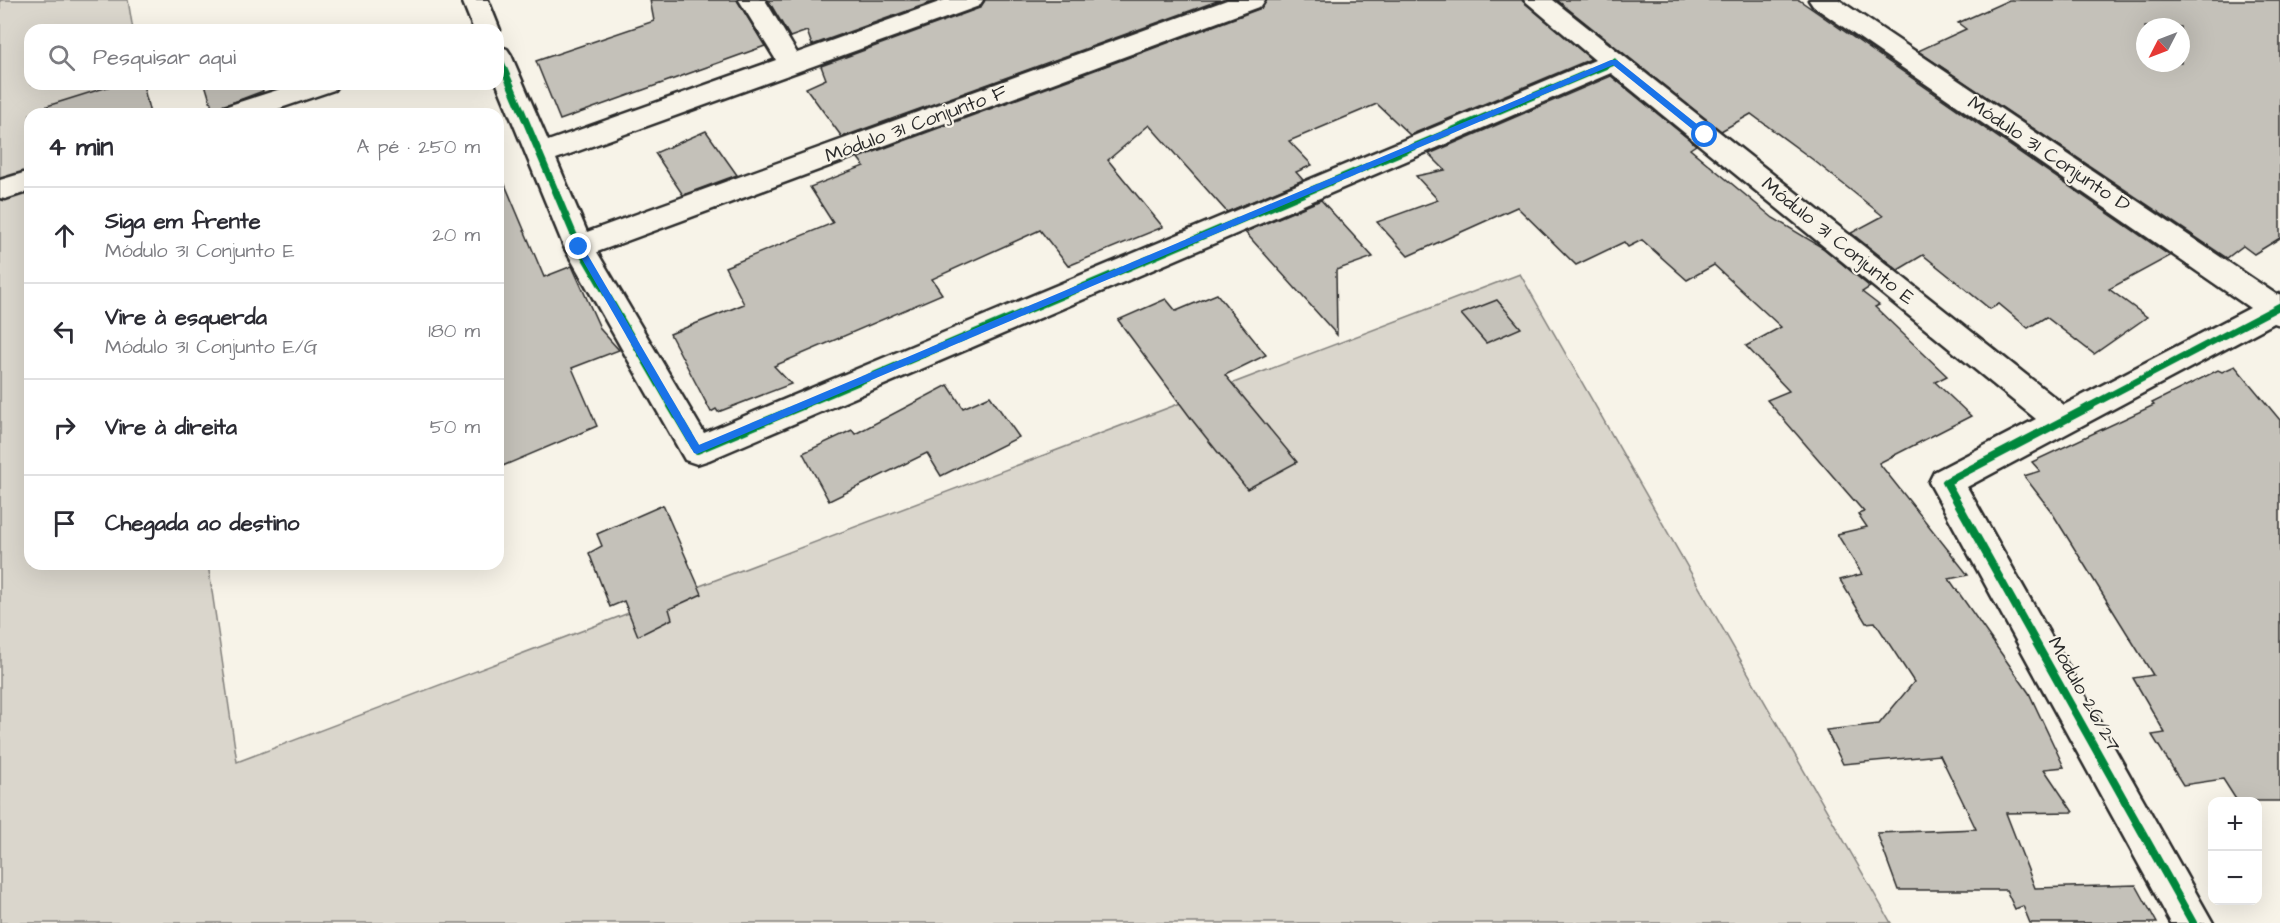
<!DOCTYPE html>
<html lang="pt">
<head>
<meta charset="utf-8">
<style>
	body { margin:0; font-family:"Architects Daughter",sans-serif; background:#f2f2f3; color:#2b2b33 }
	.controls { position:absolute; right:18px; bottom:18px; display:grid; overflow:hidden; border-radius:12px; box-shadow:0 6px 24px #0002 }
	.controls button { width:54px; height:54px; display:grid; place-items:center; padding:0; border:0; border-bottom:2px solid #e1e1e2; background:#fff; color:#2b2b33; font:30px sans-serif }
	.compass { position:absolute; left:2136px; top:18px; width:54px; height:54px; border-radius:50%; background:#fff; box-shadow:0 6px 24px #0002; rotate:228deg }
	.stop { position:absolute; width:18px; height:18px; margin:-14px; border:4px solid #1a73e8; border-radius:50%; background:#fff }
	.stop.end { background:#1a73e8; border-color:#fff; box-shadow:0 2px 6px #0008 }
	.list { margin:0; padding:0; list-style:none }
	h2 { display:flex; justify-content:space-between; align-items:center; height:78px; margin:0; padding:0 24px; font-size:26px }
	h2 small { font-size:20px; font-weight:400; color:#7c7c81 }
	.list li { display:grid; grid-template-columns:39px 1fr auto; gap:18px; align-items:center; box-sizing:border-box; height:96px; padding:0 24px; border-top:2px solid #e1e1e2 }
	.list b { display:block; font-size:22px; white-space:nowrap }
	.list p { margin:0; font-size:20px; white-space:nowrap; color:#7c7c81 }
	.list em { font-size:20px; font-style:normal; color:#7c7c81 }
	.icon { flex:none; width:33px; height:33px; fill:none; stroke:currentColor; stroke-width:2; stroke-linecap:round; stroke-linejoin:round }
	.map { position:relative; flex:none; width:2280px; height:923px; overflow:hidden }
	.search { position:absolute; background:#fff; box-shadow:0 6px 24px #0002; left:24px; top:24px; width:480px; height:66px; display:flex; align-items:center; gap:15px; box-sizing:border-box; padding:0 21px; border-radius:18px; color:#7c7c81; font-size:22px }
	.panel { position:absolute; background:#fff; box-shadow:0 6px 24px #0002; left:24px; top:108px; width:480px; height:462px; border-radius:18px }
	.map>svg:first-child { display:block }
</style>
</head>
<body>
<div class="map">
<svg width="2280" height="923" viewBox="0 0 2280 923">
	<rect width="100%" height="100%" fill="#f7f3e8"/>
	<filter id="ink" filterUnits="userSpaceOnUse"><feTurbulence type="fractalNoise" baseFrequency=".0167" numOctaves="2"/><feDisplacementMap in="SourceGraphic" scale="12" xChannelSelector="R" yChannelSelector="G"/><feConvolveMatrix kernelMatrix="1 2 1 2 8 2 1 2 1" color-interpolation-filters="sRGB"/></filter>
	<g filter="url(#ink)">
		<polygon fill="#dad6cc" stroke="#82807c" stroke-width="1.5" points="0,0 128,0 133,30 30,30 30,84 140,84 144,114 30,114 30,564 208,564 237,762 1520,274 1891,923 0,923"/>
		<g fill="#c4c1b9" stroke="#2b2b2b" stroke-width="1.5" fill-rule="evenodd">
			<polygon points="650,0 737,0 765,46 560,120 536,61 654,21"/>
			<polygon points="768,0 938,0 812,45 807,31 790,37"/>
			<polygon points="985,0 1220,0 842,137 806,88 826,79 821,66 980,8"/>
			<polygon points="1267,0 1522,0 1591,59 1410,135 1377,104 1289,141 1312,165 1296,172 1303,180 1227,212 1149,125 1108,160 1163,227 1068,266 1040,230 932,279 942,294 774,366 791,384 718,412 716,409 711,412 670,334 744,304 725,267 833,223 810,187 864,166 858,158 1262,8"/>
			<polygon points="1557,0 1799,0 2170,256 2109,289 2147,317 2094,354 2046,317 2028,328 1999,304 1990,309 1923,255 1898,270 1851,233 1883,216 1812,159 1751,114 1721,131"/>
			<path d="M2009,0H2280V238L2254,254L2243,246L2227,258L1918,51L1966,29L1958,23ZM2145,27H2181V63H2145Z"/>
			<polygon points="1611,76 1696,145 1690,149 1773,218 1823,248 1870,287 1862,292 1879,305 1875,307 1947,376 1935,382 1971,416 1879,463 1968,575 1949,579 2029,693 2064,767 2044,769 2073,812 2006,813 2035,888 2136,885 2157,923 2030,923 2023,906 2015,909 2006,890 1898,890 1877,833 1976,829 1940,755 1843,764 1826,730 1879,724 1914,682 1875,622 1866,623 1840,580 1862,574 1837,534 1867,527 1858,514 1864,512 1767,400 1789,391 1746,346 1781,327 1714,265 1687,280 1642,240 1628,247 1624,242 1576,265 1517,207 1408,256 1377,222 1438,200 1416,176 1445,170 1429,154"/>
			<polygon points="117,84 143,84 150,114 48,114 47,106"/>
			<polygon points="205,84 261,84 263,91 213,110"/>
			<polygon points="706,131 737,175 683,195 655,153"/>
			<polygon points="498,168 544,277 572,266 601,330 619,350 572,368 597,426 498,468"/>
			<polygon points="1321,200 1373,257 1336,270 1337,335 1245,232"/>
			<polygon points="1217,294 1266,355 1225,375 1297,462 1247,489 1193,421 1118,320 1166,299 1176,311"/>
			<polygon points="1497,300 1521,328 1486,343 1461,314"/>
			<polygon points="2235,366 2280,420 2280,801 2237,801 2223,779 2183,785 2152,735 2165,733 2133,678 2153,675 2051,511 2024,476 2040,471 2032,462 2154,405 2152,403 2218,370 2222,372"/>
			<polygon points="948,385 963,408 990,396 1019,437 941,476 927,453 829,501 803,453 852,430 855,434"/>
			<polygon points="663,505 702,594 669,609 672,619 638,636 624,601 610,607 589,553 602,546 597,534"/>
		</g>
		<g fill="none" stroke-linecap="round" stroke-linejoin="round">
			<defs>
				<g id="minor">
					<polygon points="462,0 488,0 500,30 498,33 498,30 474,30"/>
					<polygon points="739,0 765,0 797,53 945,0 983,0 979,6 556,159 587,232 1227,0 1265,0 1261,6 597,252 704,433 1595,60 1524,0 1553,0 2064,405 2250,308 1813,6 1809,0 1839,0 2277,295 2280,294 2280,325 2274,323 1967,487 2213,923 2171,923 1929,482 1934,472 2036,419 1611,73 709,460 697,464 685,460 564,247 497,84 498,46 507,49 511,55 548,141 776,60"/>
					<polygon points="296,84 338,84 334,90 263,114 220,114 224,107"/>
					<polygon points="30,171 30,191 5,199 0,198 0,180"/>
				</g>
			</defs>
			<use href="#minor" stroke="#2b2b2b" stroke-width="5"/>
			<use href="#minor" fill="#f7f3e8" fill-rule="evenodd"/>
			<defs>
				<g id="cycleway-far1">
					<polyline points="498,55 579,247 672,407"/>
					<polyline points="799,407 1614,62"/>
					<polyline points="2088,407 2280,306"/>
				</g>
				<g id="cycleway">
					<polyline points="671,406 697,450 802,406"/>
					<polyline points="2091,406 1946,482 2193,923"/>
				</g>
			</defs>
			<use href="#cycleway-far1" stroke="#f7f3e8" stroke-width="10"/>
			<use href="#cycleway" stroke="#f7f3e8" stroke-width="12"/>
			<use href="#cycleway-far1" stroke="#00873e" stroke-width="7"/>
			<use href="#cycleway" stroke="#00873e" stroke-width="8"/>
		</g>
	</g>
	<polygon fill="#1a73e8" points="1611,60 1617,60 1708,133 1708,137 1702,137 1613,65 697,454 694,453 575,247 582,245 699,445"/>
	<g text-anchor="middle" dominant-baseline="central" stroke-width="4.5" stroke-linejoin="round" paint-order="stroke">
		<g font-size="20" fill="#2b2b2b" stroke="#f7f3e8">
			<text transform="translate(916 124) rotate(-20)">Módulo 31 Conjunto F</text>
			<text transform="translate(2049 154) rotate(34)">Módulo 31 Conjunto D</text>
			<text transform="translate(1838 241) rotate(39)">Módulo 31 Conjunto E</text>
			<text transform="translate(2084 694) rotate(61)">Módulo 26/27</text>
		</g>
	</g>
</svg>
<div class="controls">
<button>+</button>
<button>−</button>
</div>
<svg class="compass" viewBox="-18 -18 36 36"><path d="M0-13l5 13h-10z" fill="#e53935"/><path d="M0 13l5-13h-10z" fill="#7c7c81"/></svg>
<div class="stop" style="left:1705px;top:135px"></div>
<div class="stop end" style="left:579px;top:247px"></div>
<div class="search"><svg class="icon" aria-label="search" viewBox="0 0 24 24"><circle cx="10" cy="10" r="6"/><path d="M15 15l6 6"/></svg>Pesquisar aqui</div>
<section class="panel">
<h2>4 min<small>A pé · 250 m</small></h2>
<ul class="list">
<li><svg class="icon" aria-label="ahead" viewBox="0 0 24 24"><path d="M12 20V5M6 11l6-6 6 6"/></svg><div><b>Siga em frente</b><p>Módulo 31 Conjunto E</p></div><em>20 m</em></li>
<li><svg class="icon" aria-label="left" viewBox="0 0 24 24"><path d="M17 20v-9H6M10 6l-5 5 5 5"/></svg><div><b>Vire à esquerda</b><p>Módulo 31 Conjunto E/G</p></div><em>180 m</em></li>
<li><svg class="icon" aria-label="right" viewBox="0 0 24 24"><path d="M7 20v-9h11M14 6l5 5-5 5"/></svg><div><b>Vire à direita</b></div><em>50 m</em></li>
<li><svg class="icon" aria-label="arrive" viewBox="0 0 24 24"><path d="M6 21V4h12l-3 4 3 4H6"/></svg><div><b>Chegada ao destino</b></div></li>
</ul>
</section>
</div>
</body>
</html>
